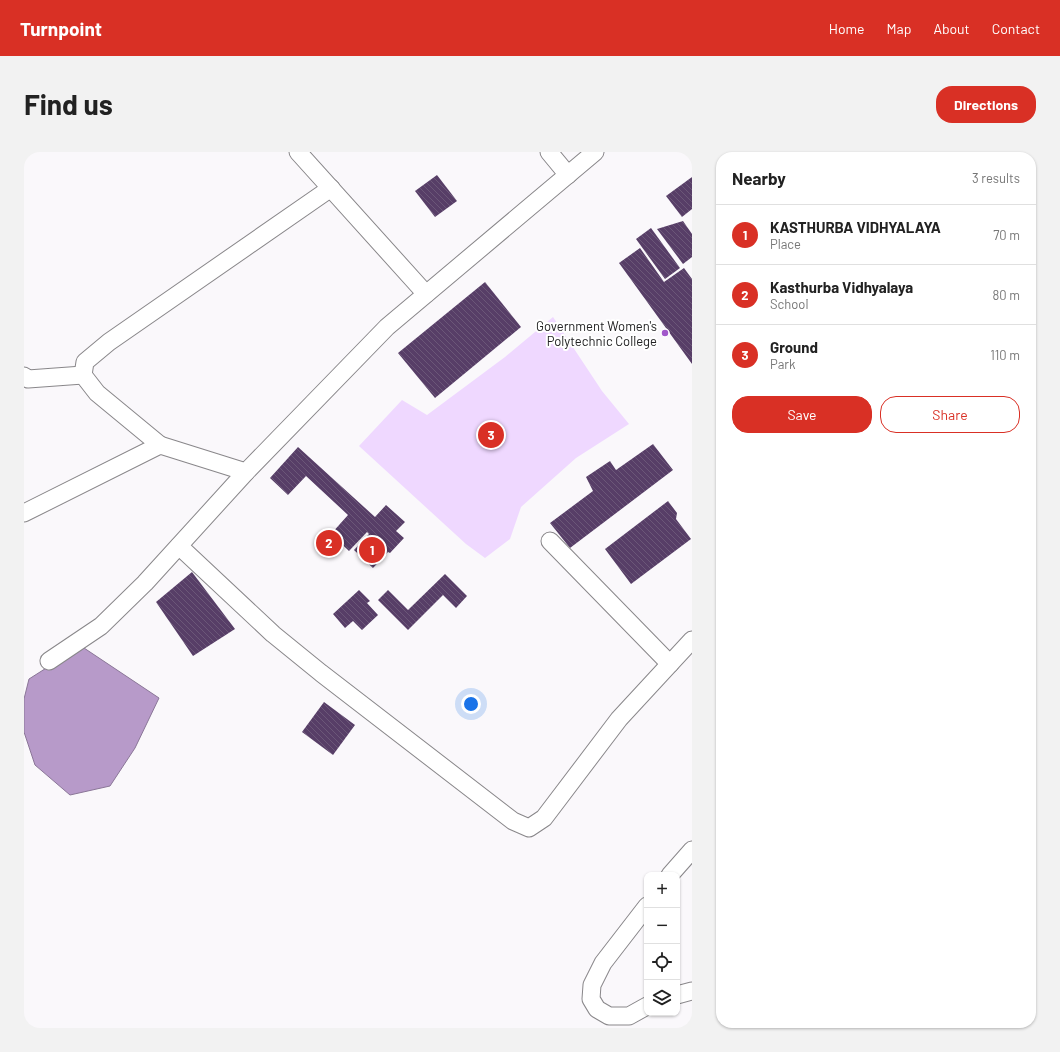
<!DOCTYPE html>
<html lang="en">
<head>
<meta charset="utf-8">
<style>
	body { margin:0; font-family:Barlow,sans-serif; background:#f2f2f2; color:#222 }
	.controls { position:absolute; right:12px; bottom:12px; display:grid; overflow:hidden; border-radius:8px; box-shadow:0 1px 3px #0004 }
	.controls button { width:36px; height:36px; display:grid; place-items:center; padding:0; border:0; border-bottom:1px solid #e0e0e0; background:#fff; color:#222; font:20px sans-serif }
	.you { position:absolute; left:447px; top:552px; width:14px; height:14px; margin:-10px; border:3px solid #fff; border-radius:50%; background:#1a73e8; box-shadow:0 0 0 6px #1a73e833 }
	.badge { display:grid; place-items:center; width:26px; height:26px; border-radius:50%; background:#d93025; color:#fff; font-size:13px; font-weight:700 }
	.pin { position:absolute; translate:-50% -50%; border:2px solid #fff; box-shadow:0 1px 4px #0006 }
	.list { margin:0; padding:0; list-style:none }
	h2 { display:flex; justify-content:space-between; align-items:center; height:52px; margin:0; padding:0 16px; font-size:17px }
	h2 small { font-size:13px; font-weight:400; color:#767676 }
	.list li { display:grid; grid-template-columns:26px 1fr auto; gap:12px; align-items:center; box-sizing:border-box; height:60px; padding:0 16px; border-top:1px solid #e0e0e0 }
	.list b { display:block; font-size:15px; white-space:nowrap }
	.list p { margin:0; font-size:13px; white-space:nowrap; color:#767676 }
	.list em { font-size:13px; font-style:normal; color:#767676 }
	.actions { display:flex; gap:8px; padding:12px 16px }
	.actions a { flex:1; padding:9px 0; border:1px solid #d93025; border-radius:16px; text-align:center; font-size:14px; color:#d93025 }
	.actions .main { background:#d93025; color:#fff }
	.icon { flex:none; width:22px; height:22px; fill:none; stroke:currentColor; stroke-width:2; stroke-linecap:round; stroke-linejoin:round }
	.map { position:relative; flex:none; width:668px; height:876px; overflow:hidden; border-radius:16px }
	header { display:flex; align-items:center; gap:24px; box-sizing:border-box; height:56px; padding:0 20px; background:#d93025; color:#fff }
	header strong { font-size:19px }
	nav { display:flex; gap:22px; margin-inline-start:auto; font-size:14px }
	.intro { display:flex; align-items:center; justify-content:space-between; box-sizing:border-box; height:96px; padding:0 24px }
	h1 { margin:0; font-size:28px }
	.button { padding:10px 18px; border-radius:16px; background:#d93025; color:#fff; font-size:14px; font-weight:700 }
	main { display:flex; gap:24px; padding:0 24px }
	aside { flex:1; background:#fff; border-radius:16px; box-shadow:0 1px 3px #0004 }
	.map>svg:first-child { display:block }
</style>
</head>
<body>
<header>
<strong>Turnpoint</strong>
<nav><a>Home</a><a>Map</a><a>About</a><a>Contact</a></nav>
</header>
<div class="intro"><h1>Find us</h1><a class="button">Directions</a></div>
<main>
<div class="map">
<svg width="668" height="876" viewBox="0 0 668 876">
	<defs>
		<pattern id="building-back-hatch" width="6" height="6" patternUnits="userSpaceOnUse"><rect width="6" height="6" fill="#573e67"/><path d="M-1 5l2 2M0 0l6 6M5-1l2 2" fill="none" stroke="#6b5778"/></pattern>
	</defs>
	<rect width="100%" height="100%" fill="#faf8fb"/>
	<polygon fill="#efd8ff" points="529,165 578,239 605,272 552,306 497,355 486,387 461,406 442,392 335,294 378,248 403,263 481,205"/>
	<polygon fill="#b79ac9" stroke="#8a7697" points="57,494 135,546 111,596 86,634 46,643 11,613 0,580 0,547 5,527"/>
	<g fill="url(#building-back-hatch)">
		<polygon points="413,23 433,49 411,65 391,39"/>
		<polygon points="668,25 668,57 658,65 642,44"/>
		<polygon points="659,69 668,82 668,105 659,112 633,77"/>
		<polygon points="627,76 656,116 641,127 612,87"/>
		<polygon points="616,96 640,130 660,116 668,127 668,212 595,111"/>
		<polygon points="461,130 497,175 411,246 374,201"/>
		<polygon points="629,292 649,318 546,396 526,371 569,339 562,325 586,309 592,318"/>
		<polygon points="274,295 351,365 362,353 381,370 372,379 380,386 366,401 364,400 349,416 330,398 345,382 343,380 325,399 307,382 324,363 282,324 264,343 246,326"/>
		<polygon points="644,349 653,361 652,367 667,387 607,432 581,397"/>
		<polygon points="168,420 211,477 169,504 132,450"/>
		<polygon points="421,422 443,444 432,456 419,443 384,478 354,448 364,438 384,458"/>
		<polygon points="335,438 346,449 343,451 354,463 338,478 329,469 321,476 309,462"/>
		<polygon points="300,550 331,573 309,603 278,580"/>
	</g>
	<g fill="none" stroke-linecap="round" stroke-linejoin="round">
		<defs>
			<g id="minor">
				<polyline points="274,0 402,142"/>
				<polyline points="525,0 544,23"/>
				<polyline points="0,224 4,227 59,223"/>
				<polyline points="136,293 73,241 59,223 61,210 85,190 307,36"/>
				<polyline points="0,361 136,293 222,320 363,175 571,0"/>
				<polyline points="526,389 646,512"/>
				<polyline points="155,394 249,482 297,521 489,669 505,676 520,666 595,567 668,488"/>
				<polyline points="25,509 77,474 121,431 222,320"/>
				<polyline points="646,723 668,698"/>
				<polyline points="623,754 579,811 568,833 567,847 573,857 585,864 605,864 623,854"/>
				<polyline points="653,843 668,839"/>
			</g>
		</defs>
		<use href="#minor" stroke="#89878a" stroke-width="19"/>
		<use href="#minor" stroke="#fff" stroke-width="17"/>
	</g>
	<circle fill="#a157ca" stroke="#fff" stroke-width="1.5" cx="641" cy="181" r="4"/>
	<g text-anchor="middle" dominant-baseline="central" stroke-width="4" stroke-linejoin="round" paint-order="stroke">
		<g font-size="13" fill="#222223" stroke="#fff" text-anchor="end">
			<text x="633" y="174">Government Women's<tspan x="633" dy="15">Polytechnic College</tspan></text>
		</g>
	</g>
</svg>
<div class="controls">
<button>+</button>
<button>−</button>
<button><svg class="icon" aria-label="locate" viewBox="0 0 24 24"><circle cx="12" cy="12" r="6"/><path d="M12 2v4M12 18v4M2 12h4M18 12h4"/></svg></button>
<button><svg class="icon" aria-label="layers" viewBox="0 0 24 24"><path d="M12 4l9 5-9 5-9-5zM3 14l9 5 9-5"/></svg></button>
</div>
<div class="you"></div>
<div class="pin badge" style="left:348px;top:398px">1</div>
<div class="pin badge" style="left:305px;top:391px">2</div>
<div class="pin badge" style="left:467px;top:283px">3</div>
</div>
<aside>
<h2>Nearby<small>3 results</small></h2>
<ul class="list">
<li><span class="badge">1</span><div><b>KASTHURBA VIDHYALAYA</b><p>Place</p></div><em>70 m</em></li>
<li><span class="badge">2</span><div><b>Kasthurba Vidhyalaya</b><p>School</p></div><em>80 m</em></li>
<li><span class="badge">3</span><div><b>Ground</b><p>Park</p></div><em>110 m</em></li>
</ul>
<div class="actions"><a class="main">Save</a><a>Share</a></div>
</aside>
</main>
</body>
</html>
